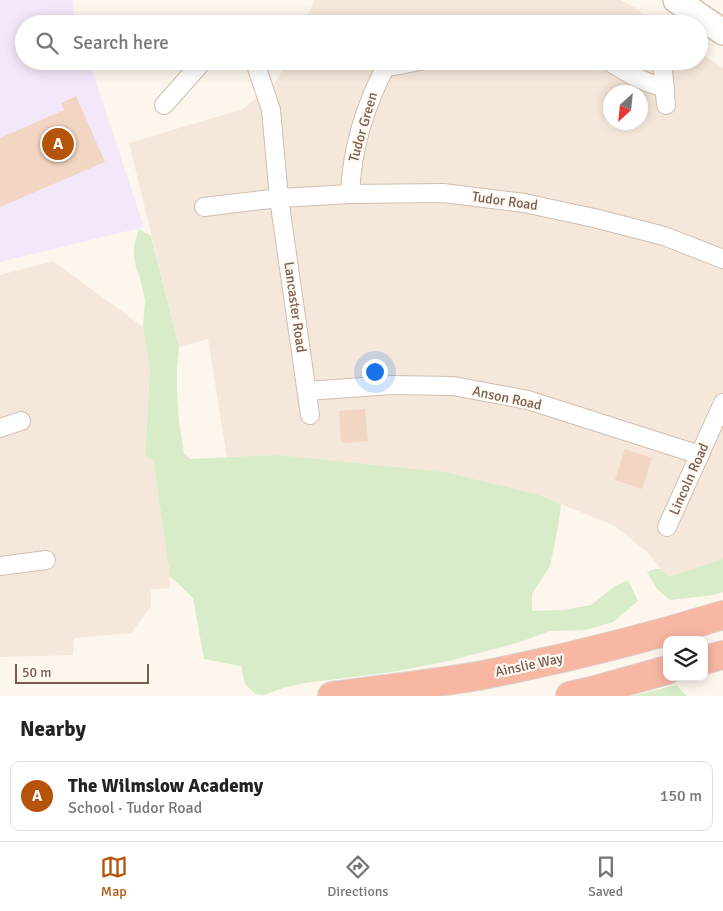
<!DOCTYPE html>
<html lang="en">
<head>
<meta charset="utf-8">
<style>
	body { margin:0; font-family:Signika,sans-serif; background:#f6f6f6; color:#222 }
	.controls { position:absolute; right:15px; bottom:15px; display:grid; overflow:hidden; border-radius:10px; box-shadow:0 2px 12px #0003 }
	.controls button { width:45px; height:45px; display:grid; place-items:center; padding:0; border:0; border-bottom:1px solid #e0e0e0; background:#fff; color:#222; font:25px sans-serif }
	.compass { position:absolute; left:603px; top:85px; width:45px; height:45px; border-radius:50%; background:#fff; box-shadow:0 2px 12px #0003; rotate:207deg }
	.scale { position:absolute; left:15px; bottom:12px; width:134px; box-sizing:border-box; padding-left:5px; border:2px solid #7a5c4d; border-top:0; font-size:14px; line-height:18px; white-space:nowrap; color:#7a5c4d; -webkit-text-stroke:4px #fffaf3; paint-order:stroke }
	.you { position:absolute; left:374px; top:371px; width:18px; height:18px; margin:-12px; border:4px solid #fff; border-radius:50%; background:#1a73e8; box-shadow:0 0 0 8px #1a73e833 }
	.badge { display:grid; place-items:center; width:32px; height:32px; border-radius:50%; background:#b45309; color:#fff; font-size:16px; font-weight:700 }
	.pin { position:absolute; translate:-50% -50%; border:2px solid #fff; box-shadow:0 1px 5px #0006 }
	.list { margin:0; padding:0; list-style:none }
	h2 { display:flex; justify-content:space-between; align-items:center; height:65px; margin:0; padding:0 20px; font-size:21px }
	h2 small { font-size:16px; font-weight:400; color:#767676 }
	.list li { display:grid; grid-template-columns:32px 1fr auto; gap:15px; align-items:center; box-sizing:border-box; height:70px; margin:0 10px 10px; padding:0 10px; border:1px solid #e0e0e0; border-radius:10px }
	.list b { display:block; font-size:19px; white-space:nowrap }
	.list p { margin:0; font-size:16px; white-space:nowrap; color:#767676 }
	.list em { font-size:16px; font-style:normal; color:#767676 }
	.icon { flex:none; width:28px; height:28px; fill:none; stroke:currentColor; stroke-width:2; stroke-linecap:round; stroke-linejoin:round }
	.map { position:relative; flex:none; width:723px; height:696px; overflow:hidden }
	.search { position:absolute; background:#fff; box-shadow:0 2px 12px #0003; left:15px; right:15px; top:15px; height:55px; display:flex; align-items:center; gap:12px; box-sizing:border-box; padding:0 18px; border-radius:28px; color:#767676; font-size:19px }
	.sheet { height:145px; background:#fff }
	nav { display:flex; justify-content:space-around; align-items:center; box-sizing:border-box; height:70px; border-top:1px solid #e0e0e0; background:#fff; font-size:14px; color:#767676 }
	nav a { display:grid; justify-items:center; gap:2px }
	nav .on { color:#b45309 }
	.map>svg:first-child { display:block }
</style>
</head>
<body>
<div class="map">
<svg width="723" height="696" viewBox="0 0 723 696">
	<rect width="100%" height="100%" fill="#fdf6ec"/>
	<g fill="#f5e8da" fill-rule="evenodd">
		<polygon points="314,0 620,0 630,5 658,24 305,24"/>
		<path d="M699,52L723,68V560L668,577L647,552L615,526L536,494L445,472L279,455L227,458L208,339L179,347L129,143L243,109L276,81L288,61H699ZM610,92H640V122H610Z"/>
		<polygon points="53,261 143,327 150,368 145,457 153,459 170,576 170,588 151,590 151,606 131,633 74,638 73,655 0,657 0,275"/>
	</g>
	<polygon fill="#f3e8fa" points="0,0 73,0 74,17 76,24 24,24 24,61 89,61 144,227 0,262"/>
	<g fill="#d8ecc9">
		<polygon points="139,229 151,236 179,347 177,367 177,394 179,421 184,453 190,459 279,455 445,472 536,494 561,504 558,527 550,566 532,594 532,611 563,610 591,605 615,586 628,580 638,601 613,622 586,630 550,631 520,642 449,661 392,672 305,683 283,688 264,695 255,694 245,684 241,666 204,659 193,598 170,576 153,459 145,458 150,368 143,327 145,300 140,278 136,267 134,257 134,246"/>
		<polygon points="723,559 723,592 714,595 670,600 657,589 647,572 655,569 661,569 668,577"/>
		<polygon points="676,685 687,696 632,696"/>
	</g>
	<g fill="#f3d5c3">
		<polygon points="76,96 105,162 0,207 0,138 64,110 61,103"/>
		<polygon points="365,409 368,441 341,443 339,411"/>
		<polygon points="625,449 652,458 642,489 615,480"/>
	</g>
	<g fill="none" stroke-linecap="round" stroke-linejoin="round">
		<defs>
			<g id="street">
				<polyline points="253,61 255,62 271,110 279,198 310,415"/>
				<polyline points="382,61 394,66 420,61"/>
				<polyline points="608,61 633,76 649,83 665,88"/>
				<polyline points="663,70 666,105"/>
				<polyline points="164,105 203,61"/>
				<path d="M350,194C352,147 365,105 387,64"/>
				<polyline points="204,207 279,198 350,194 443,193 524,203 594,218 664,236 723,259"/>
				<polyline points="307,391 391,385 453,386 528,400 700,455"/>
				<polyline points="0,428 21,421"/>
				<polyline points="667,527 723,403"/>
				<polyline points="0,566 46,560"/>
			</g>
			<polyline id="secondary" points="676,0 723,32"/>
			<g id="highway">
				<polyline points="704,660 723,655"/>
				<path d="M332,696C382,689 433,684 483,675C564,659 644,639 723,615"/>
				<polyline points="570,696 592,691 667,670"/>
			</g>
		</defs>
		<use href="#street" stroke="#d1beb0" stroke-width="20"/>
		<use href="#secondary" stroke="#d6c0b0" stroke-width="28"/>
		<use href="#highway" stroke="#dad1cd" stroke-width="30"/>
		<use href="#street" stroke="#fff" stroke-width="18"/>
		<use href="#secondary" stroke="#fff" stroke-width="25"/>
		<use href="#highway" stroke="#f7b7a3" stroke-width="28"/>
	</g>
	<g text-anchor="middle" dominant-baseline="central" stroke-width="4.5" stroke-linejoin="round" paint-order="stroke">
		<g font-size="14" fill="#7a5c4d" stroke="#fffaf3">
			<text transform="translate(363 127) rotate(-74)">Tudor Green</text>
			<text transform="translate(505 201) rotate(8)">Tudor Road</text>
			<text transform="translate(295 307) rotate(82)">Lancaster Road</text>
			<text transform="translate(507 398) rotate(12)">Anson Road</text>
			<text transform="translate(689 479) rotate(-66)">Lincoln Road</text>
			<text transform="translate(529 665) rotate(-12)">Ainslie Way</text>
		</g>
	</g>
</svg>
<div class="controls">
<button><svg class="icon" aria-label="layers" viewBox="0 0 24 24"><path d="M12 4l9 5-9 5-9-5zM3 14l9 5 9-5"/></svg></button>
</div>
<svg class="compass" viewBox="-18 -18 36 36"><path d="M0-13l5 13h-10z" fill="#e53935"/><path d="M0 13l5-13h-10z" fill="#767676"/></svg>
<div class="scale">50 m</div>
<div class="you"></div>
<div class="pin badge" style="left:58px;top:144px">A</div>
<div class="search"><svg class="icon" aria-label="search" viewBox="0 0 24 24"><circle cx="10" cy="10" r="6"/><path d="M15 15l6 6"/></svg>Search here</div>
</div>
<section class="sheet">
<h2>Nearby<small></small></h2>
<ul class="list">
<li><span class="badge">A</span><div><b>The Wilmslow Academy</b><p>School · Tudor Road</p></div><em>150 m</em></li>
</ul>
</section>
<nav>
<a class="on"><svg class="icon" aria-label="map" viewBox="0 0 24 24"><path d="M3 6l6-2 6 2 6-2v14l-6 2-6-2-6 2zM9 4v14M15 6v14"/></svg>Map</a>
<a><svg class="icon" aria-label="directions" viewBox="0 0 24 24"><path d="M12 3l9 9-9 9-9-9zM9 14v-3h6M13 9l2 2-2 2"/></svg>Directions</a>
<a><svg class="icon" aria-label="saved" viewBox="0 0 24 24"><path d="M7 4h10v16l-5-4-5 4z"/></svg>Saved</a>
</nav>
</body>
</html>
